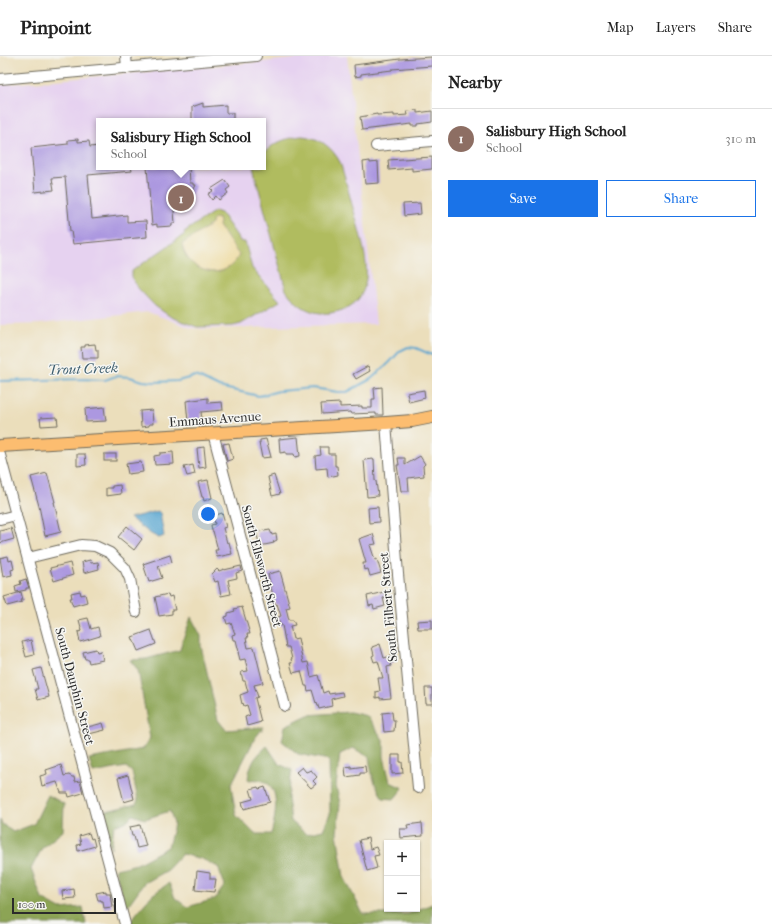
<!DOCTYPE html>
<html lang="en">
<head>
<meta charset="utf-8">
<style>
	body { margin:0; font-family:"IM FELL French Canon",serif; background:#f6f6f6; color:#222 }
	.controls { position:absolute; right:12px; bottom:12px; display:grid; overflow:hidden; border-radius:0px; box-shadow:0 1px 3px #0004 }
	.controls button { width:36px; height:36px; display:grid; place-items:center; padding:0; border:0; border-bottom:1px solid #e0e0e0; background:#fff; color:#222; font:20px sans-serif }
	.scale { position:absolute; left:12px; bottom:10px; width:104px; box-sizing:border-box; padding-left:4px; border:2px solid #2b2b2b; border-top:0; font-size:11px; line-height:14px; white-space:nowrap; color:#2b2b2b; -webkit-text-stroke:3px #f6f6f2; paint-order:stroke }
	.you { position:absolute; left:208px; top:458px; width:14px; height:14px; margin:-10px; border:3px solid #fff; border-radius:50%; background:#1a73e8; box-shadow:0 0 0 6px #1a73e833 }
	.badge { display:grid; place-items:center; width:26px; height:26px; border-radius:50%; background:#1a73e8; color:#fff; font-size:13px; font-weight:700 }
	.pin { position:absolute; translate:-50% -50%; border:2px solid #fff; box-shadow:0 1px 4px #0006 }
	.popup { position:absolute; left:96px; top:62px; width:170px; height:52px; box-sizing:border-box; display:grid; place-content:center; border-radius:0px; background:#fff; filter:drop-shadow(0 1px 3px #0005); font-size:13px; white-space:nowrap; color:#767676 }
	.popup b { font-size:15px; color:#222 }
	.popup::after { content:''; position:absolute; left:50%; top:100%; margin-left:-8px; border:8px solid transparent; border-top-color:#fff }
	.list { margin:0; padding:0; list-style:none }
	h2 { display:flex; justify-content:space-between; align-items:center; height:52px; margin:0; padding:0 16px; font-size:17px }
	h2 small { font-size:13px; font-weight:400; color:#767676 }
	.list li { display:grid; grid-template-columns:26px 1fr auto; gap:12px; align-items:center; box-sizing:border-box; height:60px; padding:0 16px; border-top:1px solid #e0e0e0 }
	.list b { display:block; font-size:15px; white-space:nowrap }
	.list p { margin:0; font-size:13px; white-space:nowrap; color:#767676 }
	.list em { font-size:13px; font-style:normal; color:#767676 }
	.actions { display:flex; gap:8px; padding:12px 16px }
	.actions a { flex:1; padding:9px 0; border:1px solid #1a73e8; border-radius:0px; text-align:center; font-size:14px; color:#1a73e8 }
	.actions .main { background:#1a73e8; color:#fff }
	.map { position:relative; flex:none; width:432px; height:868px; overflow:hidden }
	header { display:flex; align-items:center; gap:24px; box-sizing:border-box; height:56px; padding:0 20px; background:#fff; border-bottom:1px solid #e0e0e0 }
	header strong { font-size:19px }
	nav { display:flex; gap:22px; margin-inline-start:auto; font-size:14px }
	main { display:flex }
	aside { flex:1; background:#fff }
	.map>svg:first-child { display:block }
</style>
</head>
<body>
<header>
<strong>Pinpoint</strong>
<nav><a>Map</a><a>Layers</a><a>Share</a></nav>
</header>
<main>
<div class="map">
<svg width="432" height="868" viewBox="0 0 432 868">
	<rect width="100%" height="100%" fill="#f6f6f2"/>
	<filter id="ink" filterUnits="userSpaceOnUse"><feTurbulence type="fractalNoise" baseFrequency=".025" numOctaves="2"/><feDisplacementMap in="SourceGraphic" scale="8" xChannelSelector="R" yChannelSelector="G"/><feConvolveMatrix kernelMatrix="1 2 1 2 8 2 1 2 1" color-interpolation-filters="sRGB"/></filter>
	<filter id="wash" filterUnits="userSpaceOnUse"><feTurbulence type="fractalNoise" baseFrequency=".012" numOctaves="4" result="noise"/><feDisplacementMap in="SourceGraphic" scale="16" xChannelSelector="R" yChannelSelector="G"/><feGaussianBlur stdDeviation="0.9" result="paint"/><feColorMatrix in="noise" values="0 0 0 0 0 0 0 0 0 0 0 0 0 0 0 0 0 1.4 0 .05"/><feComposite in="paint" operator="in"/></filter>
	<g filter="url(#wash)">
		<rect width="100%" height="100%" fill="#ebdebb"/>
		<path fill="#e6d2f0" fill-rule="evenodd" d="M326,0H347L376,268L204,273L191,272L148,256L39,268L0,269V29ZM99,65H263V111H99Z"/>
		<g fill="#b0bc5e" stroke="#6e7444">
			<path d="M302,80C319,81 332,91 340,106C346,124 350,143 356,162C365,197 383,249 330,257C310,259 296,249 286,234L253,111H263C263,108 262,104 263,101C267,88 289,81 302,80Z"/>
			<polygon points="215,155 221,157 241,186 245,186 252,212 280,245 241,268 233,270 197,271 171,261 155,250 138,232 132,222 132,215 185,178 184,176"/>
		</g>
		<g fill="#8ca455" stroke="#5c6840">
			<path d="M191,561L201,580V590L218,664L226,674L264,671L255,682L231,729L236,759L255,778H271C277,755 283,719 248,724C249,708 255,701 267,690L279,708L292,714L288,742L291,765L306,778L323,774L330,758L329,704L298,698L282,685L285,670L308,659L350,656L367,660L384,685V701L390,726L403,732L394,743L383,742C374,729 371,717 369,701L353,692L340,698L336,730L340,748L337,777L344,821L363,858H408L432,848V868H132L131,864L152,839L169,827L175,842L187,851L215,843L225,829L218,811L202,803L182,798L167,814L144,827L126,852L115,813L137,808L168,791L174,768L170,755L145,763L133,759L125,766L114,770L111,793L102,756L136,748L138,744L132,716L126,711L93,717L89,703L143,693L150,682L138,614L130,604L146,603L180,594C182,582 188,572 191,561Z"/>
			<polygon points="48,739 64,748 63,775 42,792 31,813 42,843 60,853 83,851 86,868 0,868 0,764 2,768 13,776 34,768"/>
		</g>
		<path fill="#eeda9e" stroke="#8c8264" d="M217,162L220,165L219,170L239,199C225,228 186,216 182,188L212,168L213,163Z"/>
		<polygon fill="#56a5d0" stroke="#40687e" points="158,455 160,457 164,480 159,482 151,478 130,462"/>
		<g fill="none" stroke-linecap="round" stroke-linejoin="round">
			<polyline stroke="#56a5d0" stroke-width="2" points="0,325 83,323 105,324 116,320 130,321 143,325 154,326 178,325 196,320 219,331 259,340 279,335 313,332 338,336 347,336 371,323 389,307 400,295 408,291 416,292 432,299"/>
		</g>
		<g id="blocks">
			<g fill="#ac98e0">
				<polygon points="432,1 432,10 392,13 392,14 361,18 361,20 355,21 354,9 400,3"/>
				<polygon points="203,47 203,51 226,49 226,57 233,57 233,65 192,65 192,51"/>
				<polygon points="417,54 417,57 432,55 432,66 418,68 418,70 412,70 412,68 362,74 360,61 377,58 377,59 394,58 394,60 408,59 407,55"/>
				<polygon points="78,83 78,86 89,85 90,91 99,90 99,111 131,111 132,115 88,119 92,163 127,159 127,166 146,165 147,181 73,188 71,175 70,175 65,121 52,122 54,134 35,136 31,92 68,88 68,84"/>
				<polygon points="432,101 432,113 412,115 412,112 389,114 388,104"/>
				<polygon points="370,105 370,107 378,106 379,127 365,128 363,106"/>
				<polygon points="147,111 189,111 190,127 193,127 193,129 196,129 191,139 187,142 173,144 175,167 172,167 172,170 157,171 157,168 152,169"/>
				<polygon points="225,124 230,131 226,134 228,137 219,144 216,140 212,144 208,138 213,135 211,133"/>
				<polygon points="420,147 421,158 404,160 403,148"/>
				<polygon points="95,288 96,294 98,294 98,302 82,302 81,291 85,291 85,289"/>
				<polygon points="368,310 370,315 356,323 353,318"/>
				<polygon points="382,331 383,359 376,359 376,357 351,358 350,356 322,358 321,348 340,347 340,351 362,350 362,352 372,352 372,343 375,343 374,332"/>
				<polygon points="424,334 425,342 409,346 407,337"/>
				<polygon points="208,342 208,347 222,346 223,354 201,356 202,364 188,366 186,345"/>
				<polygon points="104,351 106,365 86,366 85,353"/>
				<polygon points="152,354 153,368 149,368 149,370 141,371 140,355"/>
				<polygon points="57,361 58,369 41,370 40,362"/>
				<polygon points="298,381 300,400 295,401 294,398 286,398 286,396 280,397 279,383"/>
				<polygon points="266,383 271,401 262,402 259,387 260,387 260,384"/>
				<polygon points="229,387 233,403 227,405 223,388"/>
				<polygon points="204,391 206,411 199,412 197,392"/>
				<polygon points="320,391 328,391 328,398 335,398 335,410 337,410 338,419 328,421 327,412 316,413 315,400 321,399"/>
				<polygon points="173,396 174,408 155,409 154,400 160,399 160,397"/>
				<polygon points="77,398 85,398 86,409 77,410"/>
				<rect x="104" y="398" width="12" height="7"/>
				<polygon points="420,400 425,408 423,410 424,420 408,422 409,435 401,435 397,409 399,409 398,402 405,402 405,409"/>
				<polygon points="374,403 375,425 376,425 378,440 367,441 364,404"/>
				<polygon points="141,406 143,416 128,418 126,408"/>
				<polygon points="193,409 195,418 187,420 184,411"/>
				<polygon points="47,417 55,446 54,446 61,476 45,480 39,450 31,421"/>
				<polygon points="274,419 280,438 272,440 268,421"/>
				<polygon points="208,424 212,442 204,445 203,441 202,441 198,426"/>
				<polygon points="120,429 121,438 106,440 106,432 112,432 112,430"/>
				<polygon points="378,451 379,466 369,467 368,452"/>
				<polygon points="222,457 226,471 223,472 227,487 229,486 232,498 217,501 215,494 218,494 213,475 212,475 211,469 215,468 213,460"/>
				<polygon points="127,470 142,483 134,494 118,481"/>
				<polygon points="11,472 14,483 0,487 0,475"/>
				<polygon points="264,474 264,475 270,474 272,479 276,478 277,484 273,486 274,487 260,490 256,476"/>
				<polygon points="373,478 376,488 370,489 375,504 377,503 381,517 370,520 368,513 364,514 363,507 366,507 359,483"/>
				<polygon points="170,499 172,506 158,510 162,522 149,526 143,508"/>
				<polygon points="8,500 9,505 12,504 14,513 11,514 12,519 3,521 0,502"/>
				<polygon points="90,504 91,507 98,506 99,513 84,517 82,506"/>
				<polygon points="70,507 73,519 54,525 50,512"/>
				<polygon points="241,510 242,515 236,517 237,522 228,524 231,538 221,540 218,525 215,526 212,518 217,513 219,515 224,513 224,514"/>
				<polygon points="280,515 290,551 286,552 289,564 293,564 295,569 290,570 293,583 298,582 303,607 308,606 311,621 318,619 323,637 328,635 329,638 342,636 343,640 331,643 332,650 319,653 317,646 316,647 312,634 308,635 307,630 305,630 301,615 293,617 290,607 292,607 291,603 292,603 289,591 286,591 282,569 280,569 278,561 281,560 277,548 275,549 268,518"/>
				<polygon points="26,523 29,532 26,532 26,534 16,536 15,530 21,528 20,525"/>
				<polygon points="80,535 81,539 85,538 87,546 73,550 70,542 72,542 71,537"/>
				<polygon points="21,536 23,544 21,544 22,546 7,550 4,541"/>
				<polygon points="384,536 386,541 383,542 385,550 374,553 373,549 369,550 367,540"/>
				<polygon points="168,538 169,541 172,540 175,554 172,554 172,558 159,560 155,541"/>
				<polygon points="242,551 250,578 247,578 248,582 246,582 248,592 254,591 263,627 254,629 258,641 255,642 261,666 247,670 245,661 250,659 247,649 244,650 243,647 242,648 240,639 248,636 245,625 243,625 241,616 248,615 245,603 240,604 238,596 239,596 236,584 233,584 232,579 235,578 231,567 227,568 225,561 228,560 228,557 235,555 234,553"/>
				<polygon points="88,562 91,573 98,571 100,580 80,586 78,576 82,575 79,564"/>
				<polygon points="432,564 432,573 418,573 417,565"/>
				<polygon points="151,574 156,588 138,595 132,581"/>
				<polygon points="31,584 34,599 26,601 22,586"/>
				<polygon points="380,588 384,602 394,599 396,605 390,607 391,610 387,611 391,642 380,643 380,641 376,642 376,636 380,635 378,622 383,622 378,605 374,606 372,600 374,599 372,591"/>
				<polygon points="96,593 97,596 101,595 103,604 89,607 88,603 85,603 83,596"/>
				<polygon points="41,612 49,641 38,644 35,633 38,633 33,614"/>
				<polygon points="425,632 432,632 432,648 426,648"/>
				<polygon points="392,656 393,664 395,664 394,675 384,676 382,657"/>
				<polygon points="103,667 105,674 85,679 84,672"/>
				<polygon points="392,699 400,699 400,706 402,706 403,717 392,718"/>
				<polygon points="61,709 64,720 69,719 72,721 74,721 75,726 80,725 83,737 69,741 68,737 61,737 57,726 42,730 40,720 47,718 46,714"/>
				<polygon points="351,710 351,712 365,710 366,717 360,717 360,719 346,721 345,711"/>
				<polygon points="302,711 306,716 311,714 317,721 313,725 316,728 311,732 296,716"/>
				<polygon points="128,719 134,743 124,746 118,722"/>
				<polygon points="258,731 259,733 265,731 270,746 244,753 242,746 253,743 250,733"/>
				<polygon points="422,767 423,780 401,782 400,773 408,773 407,769"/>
				<polygon points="140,769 146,790 137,792 134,780 132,780 130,771"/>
				<polygon points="89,777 91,783 93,782 95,790 78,795 77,789 81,788 79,780"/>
				<polygon points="368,782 370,793 376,791 379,799 374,800 377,812 367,815 359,784"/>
				<polygon points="197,815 210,817 210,823 216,823 214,836 195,834"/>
				<polygon points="74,833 75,842 63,843 62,835"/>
				<polygon points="106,835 106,837 110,837 112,851 104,852 103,845 101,845 101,844 98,844 96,837"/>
			</g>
		</g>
	</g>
	<g filter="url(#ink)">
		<use href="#blocks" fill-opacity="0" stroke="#6e6a5d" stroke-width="1"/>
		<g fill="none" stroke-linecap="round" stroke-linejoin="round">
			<defs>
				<g id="minor">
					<polyline points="126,0 127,12"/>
					<polyline points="0,23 256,0"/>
					<polyline points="376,90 432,85"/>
					<polyline points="386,367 398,518 418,732"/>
					<polyline points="213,377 285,650"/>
					<polyline points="0,399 125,868"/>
					<polyline points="0,463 16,459"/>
					<polyline points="28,502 81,489 95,490 110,497 125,512 130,523 136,556"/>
				</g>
				<polyline id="major" points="0,390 386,367 412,365 432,361"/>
			</defs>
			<use href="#minor" stroke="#6e6a5d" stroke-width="12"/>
			<use href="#major" stroke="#6e6a5d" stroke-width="14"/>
			<use href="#minor" stroke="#fff" stroke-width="10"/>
			<use href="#major" stroke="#fcbd6f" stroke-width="12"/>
		</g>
	</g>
	<g text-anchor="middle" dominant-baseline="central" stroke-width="3" stroke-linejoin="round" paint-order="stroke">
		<g font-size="13" fill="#2b2b2b" stroke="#f6f6f2">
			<text transform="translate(215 363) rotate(-4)">Emmaus Avenue</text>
			<text transform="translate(262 510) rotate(75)">South Ellsworth Street</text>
			<text transform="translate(388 551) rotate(-95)">South Filbert Street</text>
			<text transform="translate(75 630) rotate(75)">South Dauphin Street</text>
		</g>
		<g font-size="14" font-style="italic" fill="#3c5c6d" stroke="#f6f6f2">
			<text transform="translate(83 313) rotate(-2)">Trout Creek</text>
		</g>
	</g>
</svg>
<div class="controls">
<button>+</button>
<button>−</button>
</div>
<div class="scale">100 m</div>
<div class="you"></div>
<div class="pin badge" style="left:181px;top:142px;background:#8d6e63">1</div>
<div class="popup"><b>Salisbury High School</b>School</div>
</div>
<aside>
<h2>Nearby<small></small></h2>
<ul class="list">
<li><span class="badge" style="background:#8d6e63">1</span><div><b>Salisbury High School</b><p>School</p></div><em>310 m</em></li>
</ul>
<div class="actions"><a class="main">Save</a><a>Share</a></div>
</aside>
</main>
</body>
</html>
